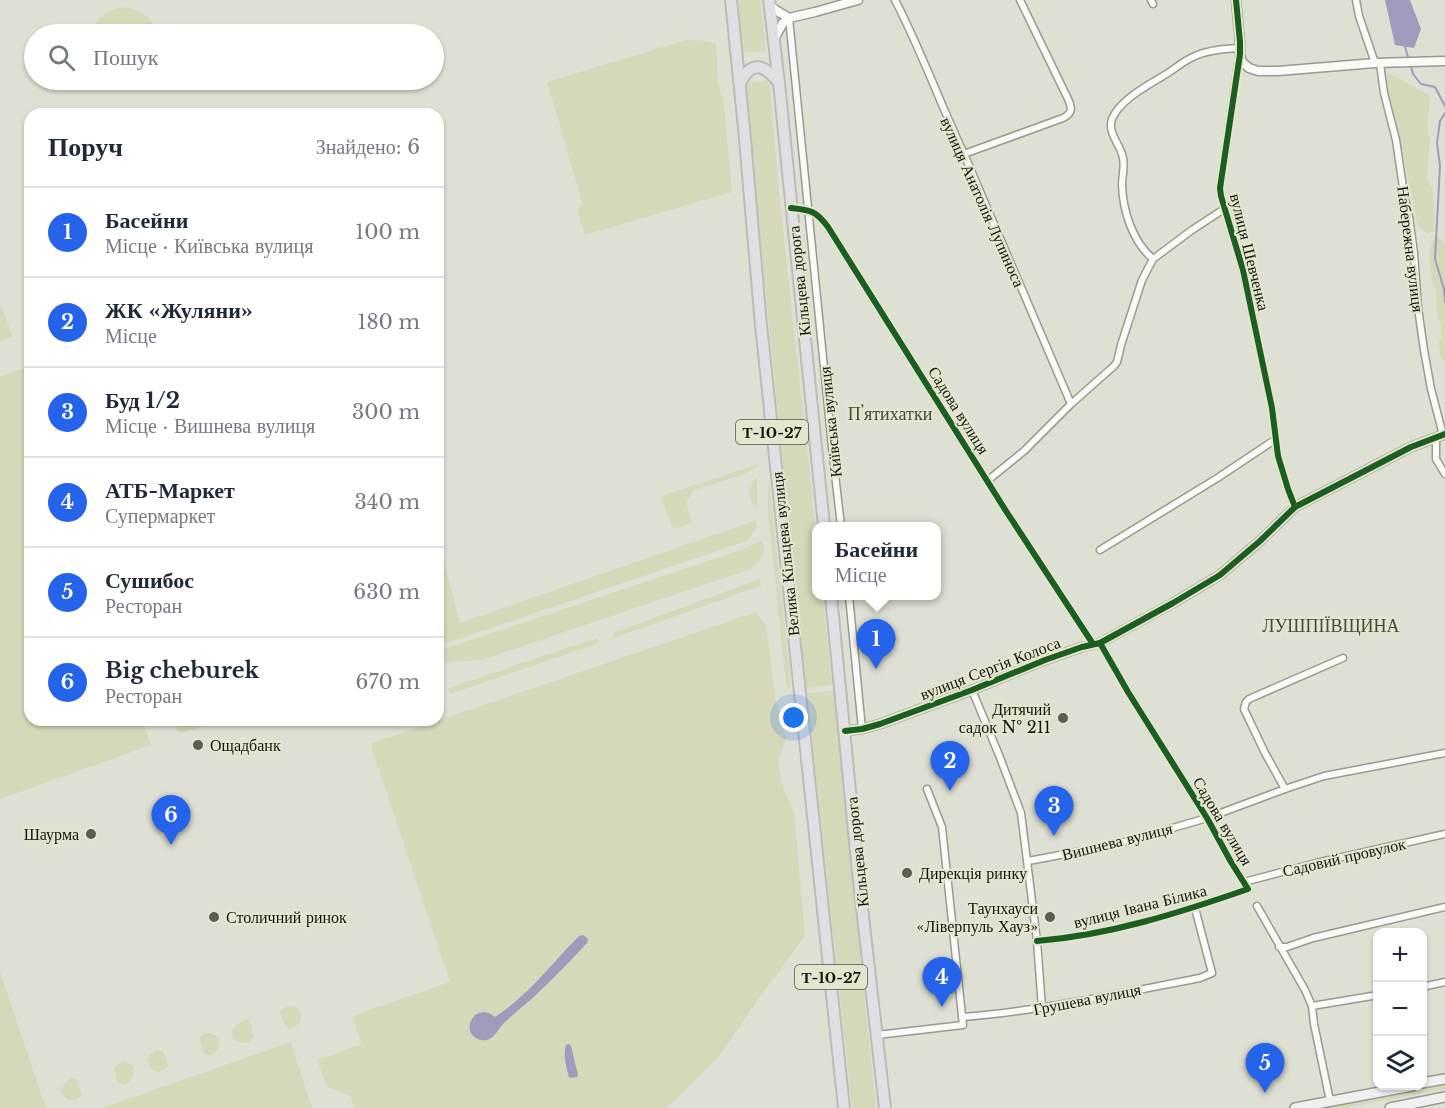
<!DOCTYPE html>
<html lang="uk">
<head>
<meta charset="utf-8">
<style>
	body { margin:0; font-family:"Libre Baskerville",serif; background:#f2f2f3; color:#1f2937 }
	.controls { position:absolute; right:18px; bottom:18px; display:grid; overflow:hidden; border-radius:12px; box-shadow:0 2px 4px #0004 }
	.controls button { width:54px; height:54px; display:grid; place-items:center; padding:0; border:0; border-bottom:2px solid #e0e1e3; background:#fff; color:#1f2937; font:30px sans-serif }
	.you { position:absolute; left:794px; top:718px; width:21px; height:21px; margin:-15px; border:4px solid #fff; border-radius:50%; background:#1a73e8; box-shadow:0 0 0 9px #1a73e833 }
	.badge { display:grid; place-items:center; width:39px; height:39px; border-radius:50%; background:#2563eb; color:#fff; font-size:20px; font-weight:700 }
	.pin { position:absolute; translate:-50% -50px; filter:drop-shadow(0 2px 3px #0008) }
	.pin::after { content:''; position:absolute; top:32px; width:21px; height:18px; background:inherit; clip-path:polygon(0 0,100% 0,50% 100%) }
	.popup { position:absolute; left:812px; top:522px; width:129px; height:78px; box-sizing:border-box; display:grid; place-content:center; border-radius:12px; background:#fff; filter:drop-shadow(0 2px 4px #0005); font-size:20px; white-space:nowrap; color:#747a83 }
	.popup b { font-size:22px; color:#1f2937 }
	.popup::after { content:''; position:absolute; left:50%; top:100%; margin-left:-12px; border:12px solid transparent; border-top-color:#fff }
	.list { margin:0; padding:0; list-style:none }
	h2 { display:flex; justify-content:space-between; align-items:center; height:78px; margin:0; padding:0 24px; font-size:26px }
	h2 small { font-size:20px; font-weight:400; color:#747a83 }
	.list li { display:grid; grid-template-columns:39px 1fr auto; gap:18px; align-items:center; box-sizing:border-box; height:90px; padding:0 24px; border-top:2px solid #e0e1e3 }
	.list b { display:block; font-size:22px; white-space:nowrap }
	.list p { margin:0; font-size:20px; white-space:nowrap; color:#747a83 }
	.list em { font-size:20px; font-style:normal; color:#747a83 }
	.icon { flex:none; width:33px; height:33px; fill:none; stroke:currentColor; stroke-width:2; stroke-linecap:round; stroke-linejoin:round }
	.map { position:relative; flex:none; width:1445px; height:1108px; overflow:hidden }
	.search { position:absolute; background:#fff; box-shadow:0 2px 4px #0004; left:24px; top:24px; width:420px; height:66px; display:flex; align-items:center; gap:15px; box-sizing:border-box; padding:0 21px; border-radius:33px; color:#747a83; font-size:22px }
	.panel { position:absolute; background:#fff; box-shadow:0 2px 4px #0004; left:24px; top:108px; width:420px; height:618px; border-radius:18px }
	.map>svg:first-child { display:block }
</style>
</head>
<body>
<div class="map">
<svg width="1445" height="1108" viewBox="0 0 1445 1108">
	<rect width="100%" height="100%" fill="#dfe0d4"/>
	<g fill="#d6d8ba">
		<polygon points="737,0 760,0 766,51 742,53"/>
		<path d="M123,7C140,9 153,17 157,34H91C96,18 106,10 123,7Z"/>
		<path d="M686,40C697,41 706,40 716,44L718,84L723,99L725,117L732,192L585,235L577,209L583,205L547,82Z"/>
		<polygon points="1389,73 1430,96 1427,126 1430,137 1427,180 1433,188 1434,231 1428,234 1418,226 1404,159 1386,80"/>
		<polygon points="768,81 770,87 778,182 816,530 816,596 823,596 832,685 806,688 765,286 746,88 747,83"/>
		<polygon points="1436,236 1445,243 1445,363 1441,358 1438,345 1441,338 1441,327 1436,309 1437,292 1431,279 1430,264 1430,247"/>
		<polygon points="0,303 13,337 0,341"/>
		<polygon points="26,368 30,380 30,720 142,720 151,745 0,799 0,376"/>
		<polygon points="756,465 757,467 745,474 694,490 686,503 692,523 673,529 661,496"/>
		<path d="M757,477V509C747,499 746,486 757,477Z"/>
		<polygon points="769,480 791,685 788,690 785,676 768,512 768,490"/>
		<path d="M754,521L757,523C756,530 752,536 746,541L438,646V539L460,623Z"/>
		<path d="M761,541L764,544C765,556 758,565 748,570L484,659L445,663L438,662V651L742,550Z"/>
		<polygon points="760,579 761,586 614,638 613,633"/>
		<polygon points="756,612 766,625 776,701 786,739 778,761 782,785 794,812 805,936 757,1001 720,1055 667,1108 354,1108 350,1096 327,1087 317,1060 362,1044 352,1016 450,982 370,744"/>
		<polygon points="597,638 599,643 450,694 448,688"/>
		<polygon points="833,691 876,1108 852,1108 807,693"/>
		<polygon points="174,720 219,720 179,734"/>
		<polygon points="0,971 46,1108 0,1108"/>
		<path d="M294,1006L300,1010L301,1021C296,1027 293,1029 285,1027L280,1012L286,1007Z"/>
		<polygon points="249,1020 254,1037 247,1043 236,1042 233,1037 232,1030 240,1022"/>
		<path d="M204,1033H211L218,1037C220,1045 219,1050 212,1055L204,1054L199,1038Z"/>
		<polygon points="291,1042 312,1108 102,1108"/>
		<path d="M156,1050L163,1051L169,1066C160,1076 150,1072 147,1060L150,1054Z"/>
		<path d="M122,1061C138,1064 137,1077 125,1085L118,1083L113,1068Z"/>
		<path d="M72,1078L77,1080L82,1094C75,1105 65,1101 61,1090L63,1084Z"/>
		<polygon points="1445,1084 1445,1089 1345,1108 1321,1108"/>
	</g>
	<g fill="#a09abc">
		<polygon points="1385,0 1410,0 1421,29 1414,48 1395,45"/>
		<path d="M583,935L588,939L587,943C572,959 557,975 541,990C529,1002 515,1012 503,1024C499,1028 496,1035 491,1038C487,1041 482,1041 478,1039C459,1031 475,1001 495,1017C528,996 551,964 579,936Z"/>
		<path d="M569,1044L571,1046L578,1075L577,1077L571,1078L569,1077C566,1066 563,1056 566,1045Z"/>
	</g>
	<g fill="none" stroke-linecap="round" stroke-linejoin="round">
		<g stroke="#a09abc" stroke-width="2">
			<polyline points="1405,46 1409,61"/>
			<polyline points="1411,66 1413,74 1421,84 1435,87 1445,106"/>
			<polyline points="1445,113 1440,121 1437,143 1440,166 1435,259 1444,289 1445,302"/>
		</g>
		<defs>
			<g id="minor">
				<path d="M895,0C921,50 940,103 964,154L1071,404"/>
				<polyline points="1151,0 1153,4"/>
				<polyline points="1356,0 1359,16 1375,63"/>
				<polyline points="789,18 833,457 841,526"/>
				<polyline points="1239,57 1220,188 1221,196 1243,270 1272,408 1278,456 1288,489 1295,507"/>
				<polyline points="1380,64 1384,93 1396,140 1404,194 1409,217 1414,253 1418,308 1424,350 1431,389 1443,435"/>
				<path d="M964,154L1063,118C1073,113 1072,108 1068,99L1020,0"/>
				<path d="M791,208C811,210 816,211 828,227L1006,511L1093,644"/>
				<path d="M1153,259C1133,242 1123,212 1122,185C1122,176 1125,167 1123,158C1121,145 1107,133 1112,119C1120,99 1150,84 1168,73C1177,67 1185,60 1195,56C1208,50 1225,49 1240,48"/>
				<polyline points="1436,437 1436,459 1445,474"/>
				<polyline points="987,481 1024,451 1071,404 1114,366 1117,362 1121,345 1142,280 1153,259 1192,230 1224,209"/>
				<polyline points="1100,550 1219,477 1276,439"/>
				<polyline points="849,596 862,729"/>
				<polyline points="972,690 999,755 1021,813 1037,941 1042,1008"/>
				<polyline points="1285,789 1265,753 1244,709 1246,702 1249,699 1343,658"/>
				<polyline points="1028,861 1114,845 1207,818 1285,789 1324,776 1445,753"/>
				<polyline points="1244,882 1316,863 1445,834"/>
				<polyline points="1257,906 1305,990 1312,1006 1314,1024 1330,1101"/>
				<path d="M1037,941C1110,935 1179,913 1248,889L1231,862L1207,818L1128,692L1100,643"/>
				<polyline points="1279,947 1287,947 1313,938 1445,907"/>
				<polyline points="1422,987 1445,982"/>
				<polyline points="1312,1006 1378,995"/>
				<path d="M962,1017C1042,1011 1121,993 1200,978L1212,973L1195,908"/>
				<polyline points="877,1035 963,1025 942,827 927,789"/>
			</g>
			<g id="tertiary">
				<polyline points="1236,0 1240,42 1240,54 1242,62 1249,68 1258,71 1278,71 1375,63 1445,61"/>
				<polyline points="769,6 789,18"/>
				<polyline points="774,39 783,23 789,18 815,12 858,0"/>
				<polyline points="845,731 862,729 880,724 972,690 1045,660 1082,647 1100,643 1173,603 1220,575 1260,541 1295,507 1411,447 1445,434"/>
			</g>
			<g id="secondary">
				<polyline points="1422,1083 1445,1079"/>
				<polyline points="1295,1108 1412,1086"/>
				<polyline points="1390,1108 1445,1097"/>
			</g>
			<g id="trunk">
				<polyline points="731,0 744,128 761,325 844,1108"/>
				<polyline points="769,0 779,83 824,526"/>
				<path d="M740,83C752,59 765,65 779,83"/>
				<polyline points="831,596 858,873 885,1108"/>
			</g>
		</defs>
		<use href="#minor" stroke="#999a91" stroke-width="9"/>
		<use href="#tertiary" stroke="#999a91" stroke-width="11"/>
		<use href="#secondary" stroke="#999a91" stroke-width="12"/>
		<use href="#trunk" stroke="#bcbcb7" stroke-width="14"/>
		<use href="#minor" stroke="#fafaf9" stroke-width="6"/>
		<use href="#tertiary" stroke="#fafaf9" stroke-width="8"/>
		<use href="#secondary" stroke="#f1f0f1" stroke-width="9"/>
		<use href="#trunk" stroke="#e0dfe4" stroke-width="10"/>
		<defs>
			<g id="cycleway">
				<polyline points="1236,0 1240,42 1240,54 1220,188 1221,196 1243,270 1272,408 1278,456 1288,489 1295,507"/>
				<path d="M791,208C811,210 816,211 828,227L1006,511L1093,644"/>
				<polyline points="845,731 862,729 880,724 972,690 1045,660 1082,647 1100,643 1173,603 1220,575 1260,541 1295,507 1411,447 1445,434"/>
				<path d="M1037,941C1110,935 1179,913 1248,889L1231,862L1207,818L1128,692L1100,643"/>
			</g>
		</defs>
		<use href="#cycleway" stroke="#e3e5cf" stroke-width="10"/>
		<use href="#cycleway" stroke="#1b5e20" stroke-width="6"/>
	</g>
	<g fill="#5c5c53" stroke="#e3e5cf" stroke-width="2">
		<circle cx="1063" cy="718" r="6"/>
		<circle cx="198" cy="745" r="6"/>
		<circle cx="91" cy="834" r="6"/>
		<circle cx="907" cy="873" r="6"/>
		<circle cx="214" cy="917" r="6"/>
		<circle cx="1050" cy="917" r="6"/>
	</g>
	<g text-anchor="middle" dominant-baseline="central" stroke-width="4.5" stroke-linejoin="round" paint-order="stroke">
		<g fill="#e3e5cf" stroke="#535348" stroke-width="1.5">
			<rect x="736" y="420" width="72" height="24" rx="4.5"/>
			<rect x="795" y="965" width="72" height="24" rx="4.5"/>
		</g>
		<g font-size="15" font-weight="bold" fill="#15150e">
			<text x="772" y="432">Т-10-27</text>
			<text x="831" y="977">Т-10-27</text>
		</g>
		<g font-size="16" fill="#15150e" stroke="#e3e5cf">
			<text transform="translate(983 202) rotate(66)">вулиця Анатолія Лупиноса</text>
			<text transform="translate(1411 249) rotate(83)">Набережна вулиця</text>
			<text transform="translate(1250 252) rotate(76)">вулиця Шевченка</text>
			<text transform="translate(799 281) rotate(-96)">Кільцева дорога</text>
			<text transform="translate(959 410) rotate(58)">Садова вулиця</text>
			<text transform="translate(830 422) rotate(-96)">Київська вулиця</text>
			<text transform="translate(785 554) rotate(-96)">Велика Кільцева вулиця</text>
			<text transform="translate(990 668) rotate(-21)">вулиця Сергія Колоса</text>
			<text transform="translate(1223 821) rotate(59)">Садова вулиця</text>
			<text transform="translate(1117 841) rotate(-14)">Вишнева вулиця</text>
			<text transform="translate(857 852) rotate(-96)">Кільцева дорога</text>
			<text transform="translate(1344 857) rotate(-13)">Садовий провулок</text>
			<text transform="translate(1140 906) rotate(-14)">вулиця Івана Білика</text>
			<text transform="translate(1087 999) rotate(-11)">Грушева вулиця</text>
		</g>
		<g font-size="16" fill="#15150e" stroke="#e3e5cf" text-anchor="end">
			<text x="1051" y="709">Дитячий<tspan x="1051" dy="18">садок № 211</tspan></text>
			<text x="210" y="745" text-anchor="start">Ощадбанк</text>
			<text x="79" y="834">Шаурма</text>
			<text x="919" y="873" text-anchor="start">Дирекція ринку</text>
			<text x="1038" y="908">Таунхауси<tspan x="1038" dy="18">«Ліверпуль Хауз»</tspan></text>
			<text x="226" y="917" text-anchor="start">Столичний ринок</text>
		</g>
		<g font-size="18" fill="#484937" stroke="#e3e5cf">
			<text x="890" y="414">Пʼятихатки</text>
			<text x="1331" y="626">ЛУШПІЇВЩИНА</text>
		</g>
	</g>
</svg>
<div class="controls">
<button>+</button>
<button>−</button>
<button><svg class="icon" aria-label="layers" viewBox="0 0 24 24"><path d="M12 4l9 5-9 5-9-5zM3 14l9 5 9-5"/></svg></button>
</div>
<div class="you"></div>
<div class="pin badge" style="left:876px;top:669px">1</div>
<div class="popup"><b>Басейни</b>Місце</div>
<div class="pin badge" style="left:950px;top:791px">2</div>
<div class="pin badge" style="left:1054px;top:836px">3</div>
<div class="pin badge" style="left:942px;top:1007px">4</div>
<div class="pin badge" style="left:1265px;top:1093px">5</div>
<div class="pin badge" style="left:171px;top:845px">6</div>
<div class="search"><svg class="icon" aria-label="search" viewBox="0 0 24 24"><circle cx="10" cy="10" r="6"/><path d="M15 15l6 6"/></svg>Пошук</div>
<section class="panel">
<h2>Поруч<small>Знайдено: 6</small></h2>
<ul class="list">
<li><span class="badge">1</span><div><b>Басейни</b><p>Місце · Київська вулиця</p></div><em>100 m</em></li>
<li><span class="badge">2</span><div><b>ЖК «Жуляни»</b><p>Місце</p></div><em>180 m</em></li>
<li><span class="badge">3</span><div><b>Буд 1/2</b><p>Місце · Вишнева вулиця</p></div><em>300 m</em></li>
<li><span class="badge">4</span><div><b>АТБ-Маркет</b><p>Супермаркет</p></div><em>340 m</em></li>
<li><span class="badge">5</span><div><b>Сушибос</b><p>Ресторан</p></div><em>630 m</em></li>
<li><span class="badge">6</span><div><b>Big cheburek</b><p>Ресторан</p></div><em>670 m</em></li>
</ul>
</section>
</div>
</body>
</html>
